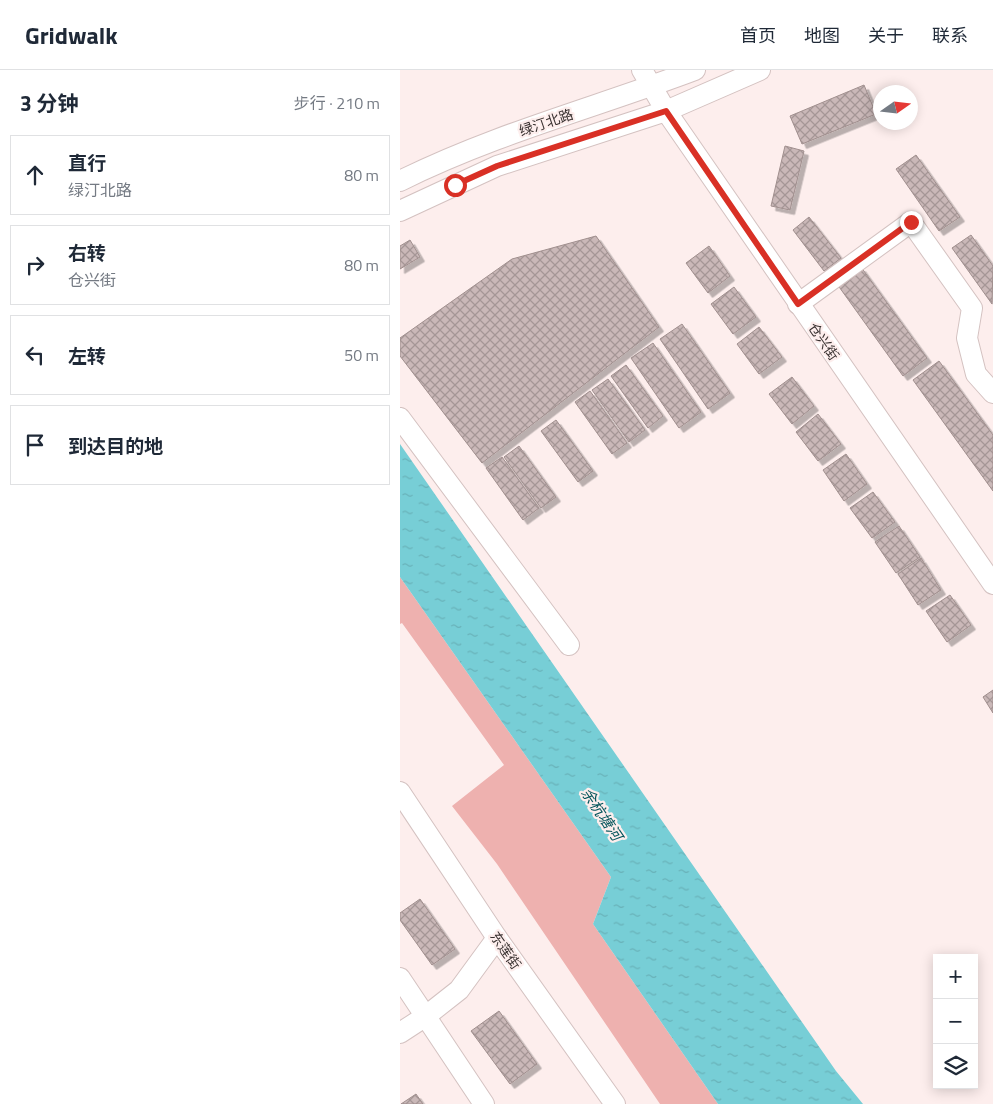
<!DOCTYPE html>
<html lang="zh">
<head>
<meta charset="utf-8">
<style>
	body { margin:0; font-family:"Titillium Web","Noto Sans SC",sans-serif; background:#f6f6f7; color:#1f2937 }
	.controls { position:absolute; right:15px; bottom:15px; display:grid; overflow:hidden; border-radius:0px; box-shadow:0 2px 12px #0003 }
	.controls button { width:45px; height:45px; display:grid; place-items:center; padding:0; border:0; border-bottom:1px solid #e0e1e3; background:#fff; color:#1f2937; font:25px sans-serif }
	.compass { position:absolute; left:473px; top:15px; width:45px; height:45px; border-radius:50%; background:#fff; box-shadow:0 2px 12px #0003; rotate:76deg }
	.stop { position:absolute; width:15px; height:15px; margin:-11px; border:4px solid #d93025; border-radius:50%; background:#fff }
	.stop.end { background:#d93025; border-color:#fff; box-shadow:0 1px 5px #0008 }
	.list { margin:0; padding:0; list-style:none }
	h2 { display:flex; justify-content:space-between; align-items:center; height:65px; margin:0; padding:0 20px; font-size:21px }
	h2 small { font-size:16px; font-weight:400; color:#747a83 }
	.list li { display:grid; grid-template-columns:32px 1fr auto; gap:15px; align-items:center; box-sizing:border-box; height:80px; margin:0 10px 10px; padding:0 10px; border:1px solid #e0e1e3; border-radius:0px }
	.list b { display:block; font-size:19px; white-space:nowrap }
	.list p { margin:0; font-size:16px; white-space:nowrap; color:#747a83 }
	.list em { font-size:16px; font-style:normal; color:#747a83 }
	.icon { flex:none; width:28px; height:28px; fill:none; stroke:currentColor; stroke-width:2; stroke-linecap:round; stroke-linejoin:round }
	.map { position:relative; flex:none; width:593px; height:1034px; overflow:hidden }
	header { display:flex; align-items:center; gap:30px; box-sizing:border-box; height:70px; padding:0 25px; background:#fff; border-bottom:1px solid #e0e1e3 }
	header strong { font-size:24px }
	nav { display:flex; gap:28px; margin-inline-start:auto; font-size:18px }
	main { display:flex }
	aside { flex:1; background:#fff }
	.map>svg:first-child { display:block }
</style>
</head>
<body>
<header>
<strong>Gridwalk</strong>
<nav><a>首页</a><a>地图</a><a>关于</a><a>联系</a></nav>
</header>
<main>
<aside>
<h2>3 分钟<small>步行 · 210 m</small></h2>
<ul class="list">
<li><svg class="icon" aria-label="ahead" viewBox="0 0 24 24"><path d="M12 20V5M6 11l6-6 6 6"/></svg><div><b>直行</b><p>绿汀北路</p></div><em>80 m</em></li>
<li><svg class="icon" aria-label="right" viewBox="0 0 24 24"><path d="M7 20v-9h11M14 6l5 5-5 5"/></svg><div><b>右转</b><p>仓兴街</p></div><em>80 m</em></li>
<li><svg class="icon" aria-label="left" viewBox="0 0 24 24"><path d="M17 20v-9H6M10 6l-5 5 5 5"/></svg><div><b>左转</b></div><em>50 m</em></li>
<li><svg class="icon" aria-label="arrive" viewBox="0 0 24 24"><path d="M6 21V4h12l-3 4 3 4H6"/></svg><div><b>到达目的地</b></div></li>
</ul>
</aside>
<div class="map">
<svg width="593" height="1034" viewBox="0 0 593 1034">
	<defs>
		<pattern id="water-ripples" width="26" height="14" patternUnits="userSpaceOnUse" patternTransform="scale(1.25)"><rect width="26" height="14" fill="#77ced6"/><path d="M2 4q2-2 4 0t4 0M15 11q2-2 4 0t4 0" fill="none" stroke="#68b1b8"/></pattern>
		<pattern id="building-cross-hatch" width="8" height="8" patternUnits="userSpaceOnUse" patternTransform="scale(1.25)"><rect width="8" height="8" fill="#cab8b8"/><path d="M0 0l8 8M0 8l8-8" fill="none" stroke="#a59696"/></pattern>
		<filter id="shadow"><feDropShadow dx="4.5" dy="4.5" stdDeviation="0" flood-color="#0004"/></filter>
	</defs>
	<rect width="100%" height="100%" fill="#fdeeed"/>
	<polygon fill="#eeb1af" points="0,507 211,807 193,854 318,1034 260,1034 97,794 52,736 104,695 2,553 0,554"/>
	<polygon fill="url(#water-ripples)" points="0,374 436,1001 463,1034 318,1034 193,854 211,807 0,507"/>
	<g fill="url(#building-cross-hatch)" stroke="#a08f8e" filter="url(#shadow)">
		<polygon points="464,15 476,44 402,74 390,46"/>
		<polygon points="385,76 404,81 390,140 371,136"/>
		<polygon points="516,85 560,147 539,161 496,99"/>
		<polygon points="409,147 441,188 424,201 393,160"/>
		<polygon points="571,165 593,196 592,234 552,178"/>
		<polygon points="196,166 259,257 82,393 0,286 0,268 112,189"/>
		<polygon points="10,170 20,187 0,199 0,176"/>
		<polygon points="309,176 330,206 308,223 286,193"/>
		<polygon points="461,197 527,288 503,306 437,214"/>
		<polygon points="334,217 356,247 333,264 311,234"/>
		<polygon points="282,254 330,323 308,339 260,269"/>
		<polygon points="359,257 382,287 359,304 337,274"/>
		<polygon points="253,273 301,342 279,358 231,288"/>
		<polygon points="539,291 593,365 593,421 513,310"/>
		<polygon points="226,295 263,346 248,358 211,306"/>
		<polygon points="392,307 414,336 392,354 369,324"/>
		<polygon points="208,309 245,360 229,372 192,320"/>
		<polygon points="190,321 227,373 212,384 175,332"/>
		<polygon points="418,344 441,374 418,391 396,362"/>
		<polygon points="156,350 193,401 178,412 141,361"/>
		<polygon points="119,376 156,427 141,438 104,387"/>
		<polygon points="446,384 467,414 444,431 423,400"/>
		<polygon points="102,387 139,438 123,450 86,398"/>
		<polygon points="473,422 495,452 472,468 450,438"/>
		<polygon points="499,456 520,487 496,503 475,472"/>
		<polygon points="521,488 541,520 518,535 498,504"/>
		<polygon points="550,525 571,555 547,572 526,541"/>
		<polygon points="593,620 593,643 583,627"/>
		<polygon points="20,829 55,879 32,895 0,850 0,843"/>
		<polygon points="99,941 137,994 110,1014 71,961"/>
		<polygon points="16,1024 23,1034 1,1034"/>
	</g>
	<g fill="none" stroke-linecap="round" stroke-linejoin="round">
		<defs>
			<g id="minor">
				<polyline points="242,0 266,41 593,514"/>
				<path d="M0,111C94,64 197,37 295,0"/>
				<polyline points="0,141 97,96 266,41 360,0"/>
				<polyline points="398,234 511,152 572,238 567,268 576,304 593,323"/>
				<polyline points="0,348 169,575"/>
				<polyline points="0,722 97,868 215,1034"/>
				<polyline points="0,908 84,1034"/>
				<polyline points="0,963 26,946 59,920 97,868"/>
			</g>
		</defs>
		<use href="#minor" stroke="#d4c2c1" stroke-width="22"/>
		<use href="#minor" stroke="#fff" stroke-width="20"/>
	</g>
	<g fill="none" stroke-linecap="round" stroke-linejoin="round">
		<polyline stroke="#d93025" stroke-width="6" points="55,115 97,96 266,41 398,234 511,152"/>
	</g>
	<g text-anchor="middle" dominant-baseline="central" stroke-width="4.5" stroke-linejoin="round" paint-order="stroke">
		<g font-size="14" fill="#383130" stroke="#fdeeed">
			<text transform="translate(146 52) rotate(-19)">绿汀北路</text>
			<text transform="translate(424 271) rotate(55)">仓兴街</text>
			<text transform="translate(106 880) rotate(55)">东莲街</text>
		</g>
		<g font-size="15" font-style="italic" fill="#04555b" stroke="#fdeeed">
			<text transform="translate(202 744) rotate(56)">余杭塘河</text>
		</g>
	</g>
</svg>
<div class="controls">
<button>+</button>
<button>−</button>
<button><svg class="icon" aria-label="layers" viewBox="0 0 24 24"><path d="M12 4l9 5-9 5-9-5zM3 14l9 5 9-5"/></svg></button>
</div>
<svg class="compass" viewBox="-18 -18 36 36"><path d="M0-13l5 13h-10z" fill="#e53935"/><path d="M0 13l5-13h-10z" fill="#747a83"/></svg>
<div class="stop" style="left:55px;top:115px"></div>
<div class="stop end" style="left:511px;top:152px"></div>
</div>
</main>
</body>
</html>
